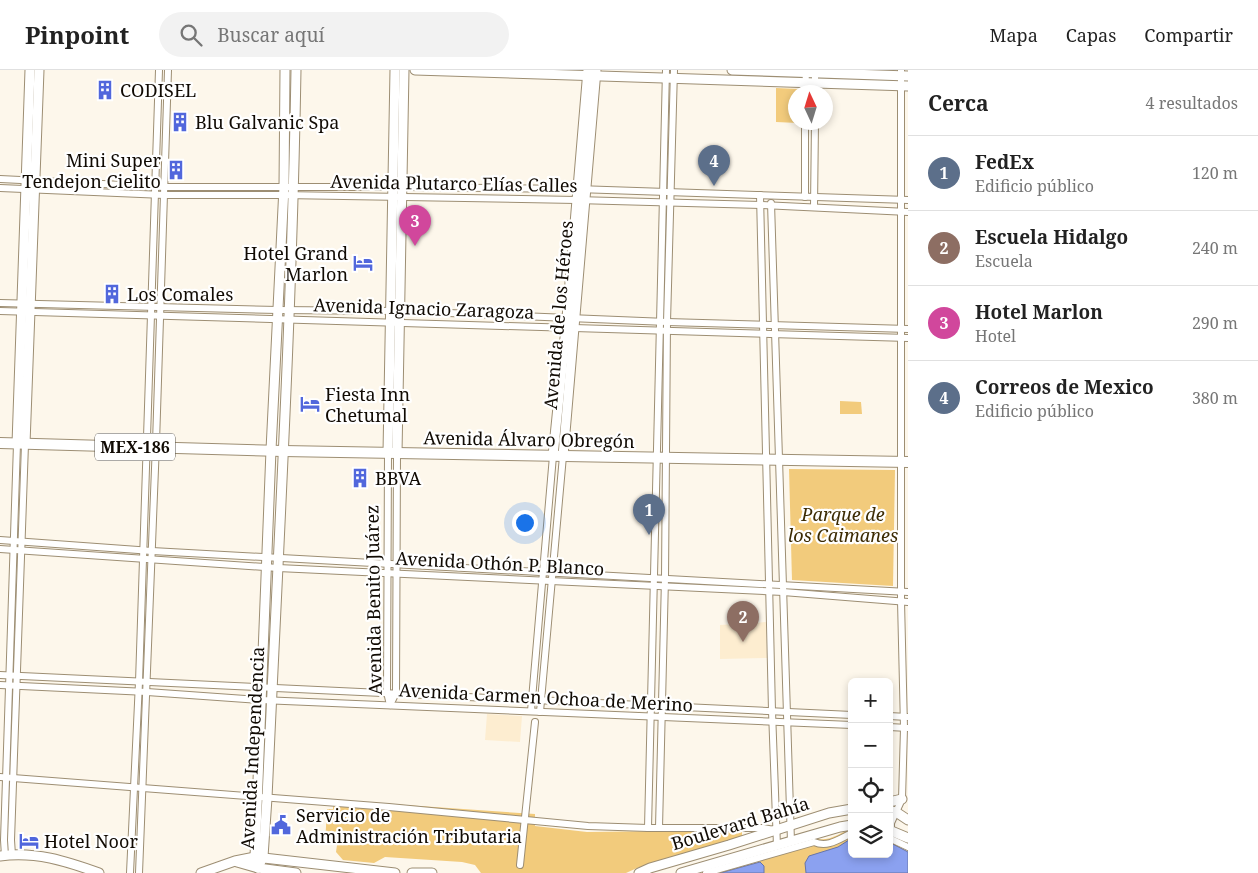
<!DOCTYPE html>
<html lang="es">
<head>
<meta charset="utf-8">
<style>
	body { margin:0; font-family:"Noto Serif",serif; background:#f2f2f2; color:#222 }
	.controls { position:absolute; right:15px; bottom:15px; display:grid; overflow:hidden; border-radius:8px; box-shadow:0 2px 8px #0003 }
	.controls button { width:45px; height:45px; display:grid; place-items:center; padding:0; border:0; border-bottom:1px solid #e0e0e0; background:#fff; color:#222; font:25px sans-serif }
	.compass { position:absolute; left:788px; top:15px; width:45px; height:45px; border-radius:50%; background:#fff; box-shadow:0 2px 8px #0003; rotate:356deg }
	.you { position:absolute; left:524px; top:452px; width:18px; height:18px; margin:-12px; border:4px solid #fff; border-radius:50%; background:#1a73e8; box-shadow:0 0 0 8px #1a73e833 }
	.badge { display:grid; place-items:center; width:32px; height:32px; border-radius:50%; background:#d93025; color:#fff; font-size:16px; font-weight:700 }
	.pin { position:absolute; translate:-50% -41px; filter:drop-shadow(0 1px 2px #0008) }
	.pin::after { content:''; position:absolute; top:26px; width:18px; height:15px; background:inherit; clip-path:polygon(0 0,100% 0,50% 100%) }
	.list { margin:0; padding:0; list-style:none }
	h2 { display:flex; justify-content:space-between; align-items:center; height:65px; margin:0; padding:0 20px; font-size:21px }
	h2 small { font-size:16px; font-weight:400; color:#767676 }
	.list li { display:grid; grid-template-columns:32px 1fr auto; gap:15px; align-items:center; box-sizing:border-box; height:75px; padding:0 20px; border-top:1px solid #e0e0e0 }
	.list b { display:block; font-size:19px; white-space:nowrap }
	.list p { margin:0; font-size:16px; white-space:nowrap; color:#767676 }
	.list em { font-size:16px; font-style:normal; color:#767676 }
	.icon { flex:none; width:28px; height:28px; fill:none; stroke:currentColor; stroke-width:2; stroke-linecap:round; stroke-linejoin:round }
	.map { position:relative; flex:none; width:908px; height:803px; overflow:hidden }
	header { display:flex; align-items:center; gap:30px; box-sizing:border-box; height:70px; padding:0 25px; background:#fff; border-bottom:1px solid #e0e0e0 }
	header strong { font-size:24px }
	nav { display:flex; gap:28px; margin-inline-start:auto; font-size:18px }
	.search { width:350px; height:45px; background:#f2f2f2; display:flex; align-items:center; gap:12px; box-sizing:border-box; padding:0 18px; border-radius:28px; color:#767676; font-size:19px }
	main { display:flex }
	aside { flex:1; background:#fff }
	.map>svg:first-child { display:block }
</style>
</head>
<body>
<header>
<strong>Pinpoint</strong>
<div class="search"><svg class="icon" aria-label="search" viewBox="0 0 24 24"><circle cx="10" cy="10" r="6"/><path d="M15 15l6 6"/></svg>Buscar aquí</div>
<nav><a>Mapa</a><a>Capas</a><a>Compartir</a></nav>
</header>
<main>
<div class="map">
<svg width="908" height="803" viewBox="0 0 908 803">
	<rect width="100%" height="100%" fill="#fdf7eb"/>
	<g fill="#fdedd0">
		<polygon points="766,552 767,588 720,589 720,555"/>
		<polygon points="487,644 522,646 520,672 485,670"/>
	</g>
	<g fill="#f2cb7c">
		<polygon points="776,18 799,19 799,22 796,22 796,52 798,53 776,52"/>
		<polygon points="840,331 861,332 862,344 840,344"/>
		<polygon points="789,399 895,400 893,516 792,510"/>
		<polygon points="333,730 535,744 535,756 587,762 738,760 742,762 742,767 637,798 626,803 481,803 475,795 462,792 385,787 374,793 343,790 336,782 337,775 325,774 327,739 333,739"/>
		<path d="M852,758V784H889V772L908,782V803H720L760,792L758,785L814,768C828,773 840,763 852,758Z"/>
	</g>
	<g fill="#8ba1f0" stroke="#6674a9">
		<polygon points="852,768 852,784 889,784 889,772 908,782 908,803 806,803 805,793 809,786 838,777"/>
		<polygon points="760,792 764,796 764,803 720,803"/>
	</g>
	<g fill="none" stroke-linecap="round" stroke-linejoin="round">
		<defs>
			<g id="street">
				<polyline points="805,22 806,2"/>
				<polyline points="815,22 815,3"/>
				<polyline points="805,52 805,127"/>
				<polyline points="0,109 164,117 407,117 577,119 908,130"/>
				<polyline points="0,118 164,125 283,125 576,130 761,135 908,142"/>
				<polyline points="760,125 772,641 777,776"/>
				<polyline points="771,133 791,772"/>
				<polyline points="814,137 815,52"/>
				<polyline points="0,233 278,240 399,241 667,252 908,259"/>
				<polyline points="0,241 908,268"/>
				<polyline points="388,382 387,622 390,635"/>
				<polyline points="0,470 152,481 908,522"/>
				<polyline points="0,479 278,498 783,522 908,532"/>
				<polyline points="0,605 852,645"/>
				<polyline points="0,615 147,622 261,630 852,655"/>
				<polyline points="390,635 396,623 397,383"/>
				<polyline points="531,641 553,386"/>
				<polyline points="540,642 563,386"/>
				<polyline points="889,646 908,647"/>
				<polyline points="889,657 908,658"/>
				<polyline points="0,707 389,737 588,756 648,758 763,758 774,760"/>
				<polyline points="648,758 666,0"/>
				<polyline points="659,758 665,508 667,252 674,0"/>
				<polyline points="891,761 891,753 902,729 904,658 901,531 901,0"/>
				<polyline points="889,768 908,777"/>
				<polyline points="12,785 11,770 25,374"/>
				<polyline points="5,786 4,770 17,374"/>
				<polyline points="520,795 535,652"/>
				<polyline points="130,803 139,612 159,0"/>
				<path d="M139,803C151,535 160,268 168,0"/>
				<path d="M706,803L814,772C828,778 839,769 852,763"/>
			</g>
			<g id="secondary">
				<polyline points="415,0 908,16"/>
				<polyline points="732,0 908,6"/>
				<polyline points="17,374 30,0"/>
				<polyline points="25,374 39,0"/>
				<polyline points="388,382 395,0"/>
				<polyline points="397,383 404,0"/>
				<polyline points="553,386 567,248 588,0"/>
				<polyline points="563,386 596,0"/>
				<polyline points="889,732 902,729"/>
				<polyline points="889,740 896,742 908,750"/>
				<polyline points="889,760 908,768"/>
				<path d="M0,786C35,781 66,791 99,803"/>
				<polyline points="237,792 258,798 296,803"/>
				<path d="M258,798L263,787L267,728C278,486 292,243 296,0"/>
				<polyline points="258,798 255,787 271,380 284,117 285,0"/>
				<polyline points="201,803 235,791 255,787 395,803"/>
				<polyline points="412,803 432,803"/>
				<polyline points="639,803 650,798 729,775 829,743 852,739"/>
				<polyline points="681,803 840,757 852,755"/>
			</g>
			<polyline id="primary" points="0,373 283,381 908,392"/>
		</defs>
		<use href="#street" stroke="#9d8e73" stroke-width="8"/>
		<use href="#secondary" stroke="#9d8e73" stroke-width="11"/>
		<use href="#primary" stroke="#9d8e73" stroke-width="12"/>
		<use href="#street" stroke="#fff" stroke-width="6"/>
		<use href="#secondary" stroke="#fff" stroke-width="9"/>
		<use href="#primary" stroke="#fff" stroke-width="10"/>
	</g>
	<defs>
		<symbol id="building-bare" viewBox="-9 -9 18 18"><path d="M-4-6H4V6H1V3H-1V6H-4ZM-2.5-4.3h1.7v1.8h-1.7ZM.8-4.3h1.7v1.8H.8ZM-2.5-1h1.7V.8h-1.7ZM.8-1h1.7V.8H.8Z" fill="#5167dc" stroke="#fff" stroke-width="2.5" paint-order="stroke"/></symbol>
		<symbol id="hotel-bare" viewBox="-9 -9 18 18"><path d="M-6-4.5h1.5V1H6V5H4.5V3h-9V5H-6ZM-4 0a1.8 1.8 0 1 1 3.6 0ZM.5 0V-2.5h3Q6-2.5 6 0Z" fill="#5167dc" stroke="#fff" stroke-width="2.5" paint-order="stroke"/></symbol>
		<symbol id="civic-bare" viewBox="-9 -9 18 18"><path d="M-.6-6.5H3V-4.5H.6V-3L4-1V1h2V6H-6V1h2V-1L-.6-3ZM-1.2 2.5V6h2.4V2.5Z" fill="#5167dc" stroke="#fff" stroke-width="2.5" paint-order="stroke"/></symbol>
	</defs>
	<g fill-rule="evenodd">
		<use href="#building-bare" x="91" y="6" width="28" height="28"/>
		<use href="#building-bare" x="166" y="38" width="28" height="28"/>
		<use href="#building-bare" x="162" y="86" width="28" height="28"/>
		<use href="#hotel-bare" x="349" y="179" width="28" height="28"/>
		<use href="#building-bare" x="98" y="210" width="28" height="28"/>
		<use href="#hotel-bare" x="296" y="320" width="28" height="28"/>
		<use href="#building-bare" x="346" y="394" width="28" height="28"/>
		<use href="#civic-bare" x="267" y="741" width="28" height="28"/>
		<use href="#hotel-bare" x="15" y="757" width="28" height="28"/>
	</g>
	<g text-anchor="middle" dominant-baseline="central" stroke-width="4.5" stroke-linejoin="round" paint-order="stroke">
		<rect fill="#fff" stroke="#58544f" stroke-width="1" x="95" y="363.5" width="80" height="27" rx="4"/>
		<g font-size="16" font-weight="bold" fill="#100a03">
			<text x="135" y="377">MEX-186</text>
		</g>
		<g font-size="18" fill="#100a03" stroke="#fff" text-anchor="start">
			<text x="120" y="20">CODISEL</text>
			<text x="195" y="52">Blu Galvanic Spa</text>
			<text x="161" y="90" text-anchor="end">Mini Super<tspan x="161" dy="21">Tendejon Cielito</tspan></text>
			<text x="348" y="183" text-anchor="end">Hotel Grand<tspan x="348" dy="21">Marlon</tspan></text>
			<text x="127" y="224">Los Comales</text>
			<text x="325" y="324">Fiesta Inn<tspan x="325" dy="21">Chetumal</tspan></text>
			<text x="375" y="408">BBVA</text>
			<text x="296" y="745">Servicio de<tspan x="296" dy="21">Administración Tributaria</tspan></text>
			<text x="44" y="771">Hotel Noor</text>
		</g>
		<g font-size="18" fill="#100a03" stroke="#fff">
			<text transform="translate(454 113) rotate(1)">Avenida Plutarco Elías Calles</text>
			<text transform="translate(424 238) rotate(2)">Avenida Ignacio Zaragoza</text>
			<text transform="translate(558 245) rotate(-85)">Avenida de los Héroes</text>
			<text transform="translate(529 369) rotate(1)">Avenida Álvaro Obregón</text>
			<text transform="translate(500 493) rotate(3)">Avenida Othón P. Blanco</text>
			<text transform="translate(373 530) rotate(-91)">Avenida Benito Juárez</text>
			<text transform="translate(546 627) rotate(3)">Avenida Carmen Ochoa de Merino</text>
			<text transform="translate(252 678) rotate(-87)">Avenida Independencia</text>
			<text transform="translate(740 753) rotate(-17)">Boulevard Bahía</text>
		</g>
		<g font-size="18" font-style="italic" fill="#3c2b03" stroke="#fff">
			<text x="843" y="444">Parque de<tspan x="843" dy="21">los Caimanes</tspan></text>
		</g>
	</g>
</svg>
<div class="controls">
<button>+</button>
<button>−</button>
<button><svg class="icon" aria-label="locate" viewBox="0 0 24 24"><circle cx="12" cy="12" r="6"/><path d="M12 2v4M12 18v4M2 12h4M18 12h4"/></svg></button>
<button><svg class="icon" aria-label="layers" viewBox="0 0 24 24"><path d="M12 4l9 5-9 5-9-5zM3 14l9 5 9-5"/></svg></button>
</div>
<svg class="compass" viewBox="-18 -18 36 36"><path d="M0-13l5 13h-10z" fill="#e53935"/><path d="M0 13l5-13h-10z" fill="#767676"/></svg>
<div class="you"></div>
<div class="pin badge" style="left:649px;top:465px;background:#5c6f8a">1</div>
<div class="pin badge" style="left:743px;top:572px;background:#8d6e63">2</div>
<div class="pin badge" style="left:415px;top:176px;background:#d1479c">3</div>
<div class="pin badge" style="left:714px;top:116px;background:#5c6f8a">4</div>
</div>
<aside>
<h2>Cerca<small>4 resultados</small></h2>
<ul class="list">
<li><span class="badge" style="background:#5c6f8a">1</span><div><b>FedEx</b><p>Edificio público</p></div><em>120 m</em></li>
<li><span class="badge" style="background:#8d6e63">2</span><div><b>Escuela Hidalgo</b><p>Escuela</p></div><em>240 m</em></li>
<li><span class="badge" style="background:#d1479c">3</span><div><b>Hotel Marlon</b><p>Hotel</p></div><em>290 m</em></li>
<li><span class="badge" style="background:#5c6f8a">4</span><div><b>Correos de Mexico</b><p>Edificio público</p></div><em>380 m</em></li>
</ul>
</aside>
</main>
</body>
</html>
